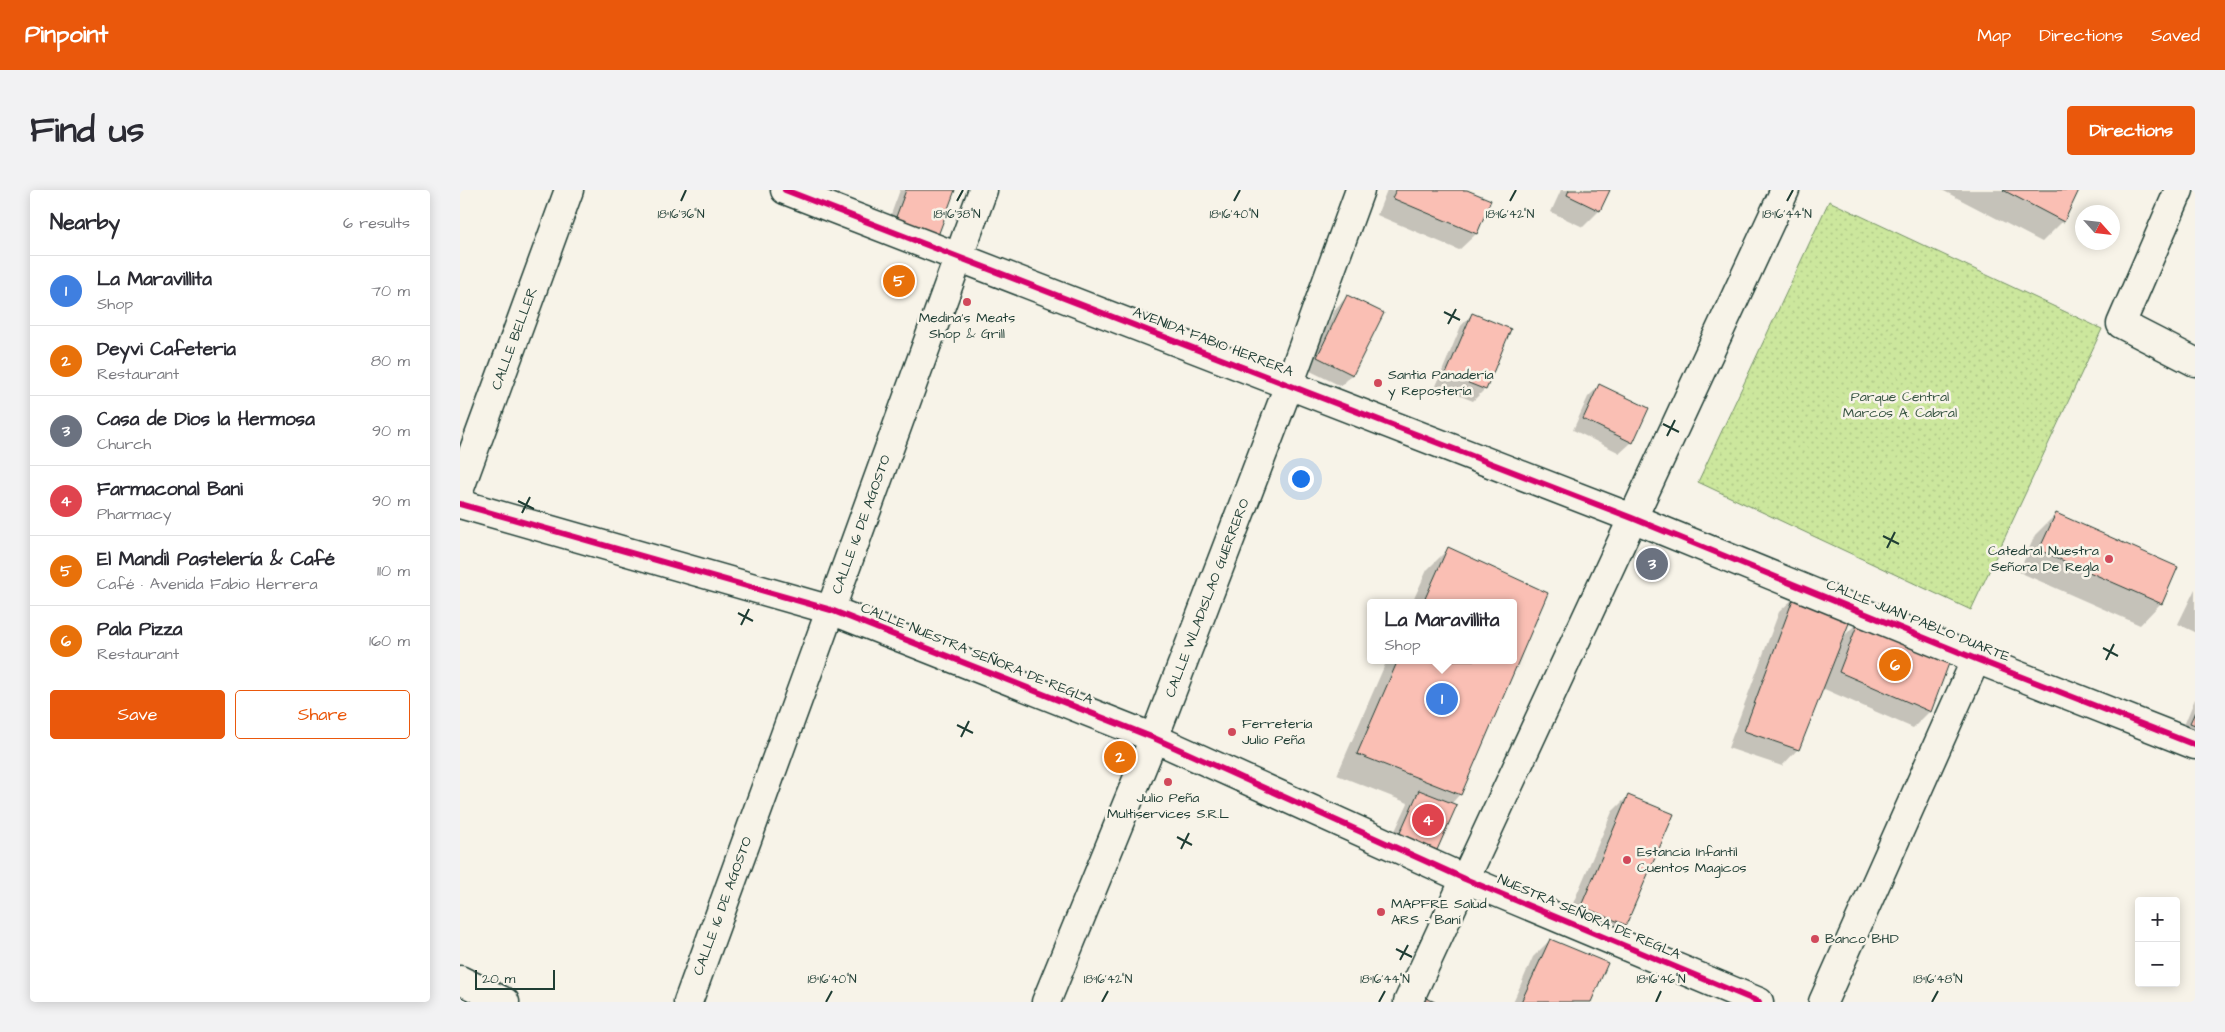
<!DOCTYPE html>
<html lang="en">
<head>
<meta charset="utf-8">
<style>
	body { margin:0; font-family:"Architects Daughter",sans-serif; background:#f2f2f3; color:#2b2b33 }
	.controls { position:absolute; right:15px; bottom:15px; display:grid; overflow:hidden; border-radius:5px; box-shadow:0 2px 12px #0003 }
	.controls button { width:45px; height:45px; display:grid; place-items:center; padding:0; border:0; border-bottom:1px solid #e1e1e2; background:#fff; color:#2b2b33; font:25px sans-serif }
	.compass { position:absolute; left:1615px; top:15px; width:45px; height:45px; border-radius:50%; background:#fff; box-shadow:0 2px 12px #0003; rotate:117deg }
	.scale { position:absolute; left:15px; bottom:12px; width:80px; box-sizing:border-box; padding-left:5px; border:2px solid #1f3d34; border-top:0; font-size:14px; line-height:18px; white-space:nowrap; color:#1f3d34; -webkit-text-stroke:4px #f7f3e8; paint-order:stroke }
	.you { position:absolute; left:840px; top:288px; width:18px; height:18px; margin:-12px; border:4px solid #fff; border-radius:50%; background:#1a73e8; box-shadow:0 0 0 8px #1a73e833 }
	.badge { display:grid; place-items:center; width:32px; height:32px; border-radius:50%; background:#ea580c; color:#fff; font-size:16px; font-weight:700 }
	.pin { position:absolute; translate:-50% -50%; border:2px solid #fff; box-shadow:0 1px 5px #0006 }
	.popup { position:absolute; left:907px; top:409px; width:150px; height:65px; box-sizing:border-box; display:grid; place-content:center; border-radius:5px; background:#fff; filter:drop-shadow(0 1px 4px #0005); font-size:16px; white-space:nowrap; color:#7c7c81 }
	.popup b { font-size:19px; color:#2b2b33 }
	.popup::after { content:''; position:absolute; left:50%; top:100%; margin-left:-10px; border:10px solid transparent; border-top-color:#fff }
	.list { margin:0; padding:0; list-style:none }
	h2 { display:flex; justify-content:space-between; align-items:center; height:65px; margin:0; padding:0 20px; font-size:21px }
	h2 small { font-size:16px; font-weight:400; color:#7c7c81 }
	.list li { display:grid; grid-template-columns:32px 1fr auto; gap:15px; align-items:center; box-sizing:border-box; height:70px; padding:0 20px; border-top:1px solid #e1e1e2 }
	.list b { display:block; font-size:19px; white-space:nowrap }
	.list p { margin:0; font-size:16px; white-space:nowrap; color:#7c7c81 }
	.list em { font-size:16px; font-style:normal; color:#7c7c81 }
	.actions { display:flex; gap:10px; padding:15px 20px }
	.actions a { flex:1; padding:11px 0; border:1px solid #ea580c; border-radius:5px; text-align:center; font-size:18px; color:#ea580c }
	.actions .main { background:#ea580c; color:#fff }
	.map { position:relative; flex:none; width:1735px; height:812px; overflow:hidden; border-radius:5px }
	header { display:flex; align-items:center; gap:30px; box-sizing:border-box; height:70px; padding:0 25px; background:#ea580c; color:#fff }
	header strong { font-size:24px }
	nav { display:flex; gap:28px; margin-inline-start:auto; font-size:18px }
	.intro { display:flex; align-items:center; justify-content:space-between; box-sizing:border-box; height:120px; padding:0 30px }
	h1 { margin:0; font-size:35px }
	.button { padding:12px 22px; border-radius:5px; background:#ea580c; color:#fff; font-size:18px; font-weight:700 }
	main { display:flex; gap:30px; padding:0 30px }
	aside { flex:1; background:#fff; border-radius:5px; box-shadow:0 2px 12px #0003 }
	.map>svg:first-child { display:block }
</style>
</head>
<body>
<header>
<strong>Pinpoint</strong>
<nav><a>Map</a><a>Directions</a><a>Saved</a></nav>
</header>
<div class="intro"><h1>Find us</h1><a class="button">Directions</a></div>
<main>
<aside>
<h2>Nearby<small>6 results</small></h2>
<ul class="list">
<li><span class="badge" style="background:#3f7fe0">1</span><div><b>La Maravillita</b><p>Shop</p></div><em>70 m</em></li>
<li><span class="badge" style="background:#e8710a">2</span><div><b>Deyvi Cafeteria</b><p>Restaurant</p></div><em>80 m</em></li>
<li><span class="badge" style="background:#6b7280">3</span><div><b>Casa de Dios la Hermosa</b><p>Church</p></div><em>90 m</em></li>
<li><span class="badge" style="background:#e0444e">4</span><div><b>Farmaconal Bani</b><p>Pharmacy</p></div><em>90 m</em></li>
<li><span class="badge" style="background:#e8710a">5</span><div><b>El Mandil Pastelería &amp; Café</b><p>Café · Avenida Fabio Herrera</p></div><em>110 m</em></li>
<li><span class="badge" style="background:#e8710a">6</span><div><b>Pala Pizza</b><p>Restaurant</p></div><em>160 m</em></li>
</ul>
<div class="actions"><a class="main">Save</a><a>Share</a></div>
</aside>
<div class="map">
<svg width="1735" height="812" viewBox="0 0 1735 812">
	<defs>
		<pattern id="park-dots" width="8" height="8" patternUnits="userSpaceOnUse" patternTransform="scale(1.25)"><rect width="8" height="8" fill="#cce79d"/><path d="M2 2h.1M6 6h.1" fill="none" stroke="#afc788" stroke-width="1.8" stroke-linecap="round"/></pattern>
	</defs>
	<rect width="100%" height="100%" fill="#f7f3e8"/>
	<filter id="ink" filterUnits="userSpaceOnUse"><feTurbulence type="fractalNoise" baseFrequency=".02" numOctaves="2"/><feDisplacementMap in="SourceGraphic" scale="10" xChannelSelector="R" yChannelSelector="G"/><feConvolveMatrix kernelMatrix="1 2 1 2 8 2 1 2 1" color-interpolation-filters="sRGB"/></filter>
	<g filter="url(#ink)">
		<polygon fill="url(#park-dots)" stroke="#769268" points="1369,11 1642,139 1511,420 1238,292"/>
		<g fill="#0003">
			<polygon points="440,0 494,0 423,46"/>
			<polygon points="927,0 1004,0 1030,11 1016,44 999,60 917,25"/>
			<polygon points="1101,0 1149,0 1139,21 1123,37 1091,22"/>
			<polygon points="1482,0 1618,0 1603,31 1582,52"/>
			<polygon points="887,107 892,185 881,196 846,179 876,118"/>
			<polygon points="1012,124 1050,140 1024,200 1013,211 976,196 1001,136"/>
			<polygon points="1139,196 1172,252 1160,263 1113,240 1128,207"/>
			<polygon points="1596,324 1716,378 1701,413 1680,435 1559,382 1575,345"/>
			<polygon points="988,359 1087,404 1000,604 991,614 995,615 976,660 965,671 928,656 948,613 877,585 927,470 1053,470 1053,413 952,413 967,380"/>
			<polygon points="1735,399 1735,442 1718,434"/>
			<polygon points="1336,406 1382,448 1399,431 1470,521 1453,538 1362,498 1338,559 1322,576 1268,558 1319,422"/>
			<polygon points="1735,509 1735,550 1720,545"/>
			<polygon points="1168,606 1165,734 1149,751 1105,732 1152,622"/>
			<polygon points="1090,750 1129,812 1053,812 1073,767"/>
		</g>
		<g fill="#fabfb4" stroke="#1f3d34">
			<polygon points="446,0 495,0 476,51 433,35"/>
			<polygon points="936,0 1007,0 1031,10 1017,44 932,8"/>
			<polygon points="1109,0 1150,0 1140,21 1107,5"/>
			<polygon points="1543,0 1619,0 1604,32"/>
			<polygon points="887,105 924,123 893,185 857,167"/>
			<polygon points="1012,123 1051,139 1026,200 986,184"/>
			<polygon points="1139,194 1189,218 1173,253 1123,229"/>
			<polygon points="1596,323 1718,377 1702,414 1579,360"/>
			<polygon points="988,357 1088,403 1001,605 897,564 938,470 1053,470 1053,413 963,413"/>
			<polygon points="1335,404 1391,428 1339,560 1284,541"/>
			<polygon points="1399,430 1491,468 1471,522 1379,482"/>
			<polygon points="1735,522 1735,535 1730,533"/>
			<polygon points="959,600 997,615 977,660 939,645"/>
			<polygon points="1168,605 1214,624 1166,735 1121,716"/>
			<polygon points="1090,749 1148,773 1131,812 1061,812"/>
			<polygon points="958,804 975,812 955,812"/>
		</g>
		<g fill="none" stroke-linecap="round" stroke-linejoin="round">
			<defs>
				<g id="minor">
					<polyline points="325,0 1172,328 1516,469 1735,555"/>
					<polyline points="1719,0 1661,134 1735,172"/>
					<polyline points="0,314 371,420 694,548 1005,689 1299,812"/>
					<polyline points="0,790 45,812"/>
					<path id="s1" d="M228,812L523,0"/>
					<path id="s2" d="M586,812L694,548L829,195L900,0"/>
					<polyline points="1363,812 1516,469"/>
				</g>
				<g id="major">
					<path id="s3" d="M0,298L109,0"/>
					<polyline points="948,812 1325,0"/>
				</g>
			</defs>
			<use href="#minor" stroke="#1f3d34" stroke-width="31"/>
			<use href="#major" stroke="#1f3d34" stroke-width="31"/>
			<use href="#minor" stroke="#f7f3e8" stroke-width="28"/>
			<use href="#major" stroke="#f7f3e8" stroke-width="28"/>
			<defs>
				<g id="cycleway">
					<polyline points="325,0 1172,328 1516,469 1735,555"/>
					<polyline points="0,314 371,420 694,548 1005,689 1299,812"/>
				</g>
			</defs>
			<use href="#cycleway" stroke="#f7f3e8" stroke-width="9"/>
			<use href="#cycleway" stroke="#d6006c" stroke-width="6"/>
		</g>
	</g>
	<path fill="none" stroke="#1f3d34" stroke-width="2" d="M221,11L226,0M497,11L503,0M774,11L780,0M1050,11L1056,0M1327,11L1333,0M984,122L1000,130M988,134L996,119M1203,234L1219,242M1207,246L1215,230M58,311L74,319M62,323L70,307M1423,346L1439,354M1427,358L1435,342M278,423L293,431M281,435L289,419M1643,458L1658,466M1646,470L1654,454M497,535L513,543M501,547L509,531M717,647L732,655M721,659L729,643M936,759L952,767M940,770L948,755M366,812L372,801M642,812L648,801M919,812L925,801M1196,812L1201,801M1472,812L1478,801"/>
	<g fill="#d1495b" stroke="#f7f3e8" stroke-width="2">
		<circle cx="507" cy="112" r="5"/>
		<circle cx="918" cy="193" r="5"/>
		<circle cx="1649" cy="369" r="5"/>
		<circle cx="772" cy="542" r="5"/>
		<circle cx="708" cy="592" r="5"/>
		<circle cx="1167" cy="670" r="5"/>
		<circle cx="921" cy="722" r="5"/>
		<circle cx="1355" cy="749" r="5"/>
	</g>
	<g text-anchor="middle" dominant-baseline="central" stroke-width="5" stroke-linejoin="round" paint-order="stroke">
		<g font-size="14" fill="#1f3d34" stroke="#f7f3e8" text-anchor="start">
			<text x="507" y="128" text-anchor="middle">Medina’s Meats<tspan x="507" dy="16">Shop &amp; Grill</tspan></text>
			<text x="928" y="185">Santia Panadería<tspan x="928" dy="16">y Repostería</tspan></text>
			<text x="1639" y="361" text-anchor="end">Catedral Nuestra<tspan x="1639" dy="16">Señora De Regla</tspan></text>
			<text x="782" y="534">Ferretería<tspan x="782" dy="16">Julio Peña</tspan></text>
			<text x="708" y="608" text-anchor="middle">Julio Peña<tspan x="708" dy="16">Multiservices S.R.L</tspan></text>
			<text x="1177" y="662">Estancia Infantil<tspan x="1177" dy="16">Cuentos Magicos</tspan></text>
			<text x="931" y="714">MAPFRE Salud<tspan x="931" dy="16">ARS - Baní</tspan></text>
			<text x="1365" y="749">Banco BHD</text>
		</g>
		<g font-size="14" fill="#1f3d34" stroke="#f7f3e8">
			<text stroke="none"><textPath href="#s3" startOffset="159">CALLE BELLER</textPath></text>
			<text transform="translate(753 152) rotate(21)">AVENIDA FABIO HERRERA</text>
			<text stroke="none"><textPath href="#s1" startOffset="508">CALLE 16 DE AGOSTO</textPath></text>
			<text stroke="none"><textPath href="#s2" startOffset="435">CALLE WLADISLAO GUERRERO</textPath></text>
			<text transform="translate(1458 431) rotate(22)">CALLE JUAN PABLO DUARTE</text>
			<text transform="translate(517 464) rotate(22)">CALLE NUESTRA SEÑORA DE REGLA</text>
			<text stroke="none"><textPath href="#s1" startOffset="102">CALLE 16 DE AGOSTO</textPath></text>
			<text transform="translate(1129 727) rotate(23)">NUESTRA SEÑORA DE REGLA</text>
		</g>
		<g font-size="14" fill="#395644" stroke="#f7f3e8">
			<text x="1440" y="207">Parque Central<tspan x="1440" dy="16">Marcos A. Cabral</tspan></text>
		</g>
	</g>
	<g font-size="12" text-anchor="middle" fill="#1f3d34" stroke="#f7f3e8" stroke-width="5" stroke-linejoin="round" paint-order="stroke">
		<text x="221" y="28">18°16'36"N</text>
		<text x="497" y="28">18°16'38"N</text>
		<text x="774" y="28">18°16'40"N</text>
		<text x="1050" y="28">18°16'42"N</text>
		<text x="1327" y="28">18°16'44"N</text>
		<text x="372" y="793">18°16'40"N</text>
		<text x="648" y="793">18°16'42"N</text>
		<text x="925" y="793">18°16'44"N</text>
		<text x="1201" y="793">18°16'46"N</text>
		<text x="1478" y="793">18°16'48"N</text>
	</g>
</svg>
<div class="controls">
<button>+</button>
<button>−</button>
</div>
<svg class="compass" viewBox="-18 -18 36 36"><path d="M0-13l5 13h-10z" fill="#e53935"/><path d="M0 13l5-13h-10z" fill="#7c7c81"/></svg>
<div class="scale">20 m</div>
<div class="you"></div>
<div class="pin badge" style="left:982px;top:509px;background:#3f7fe0">1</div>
<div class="popup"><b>La Maravillita</b>Shop</div>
<div class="pin badge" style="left:660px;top:567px;background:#e8710a">2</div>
<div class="pin badge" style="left:1192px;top:374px;background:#6b7280">3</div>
<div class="pin badge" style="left:968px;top:630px;background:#e0444e">4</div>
<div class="pin badge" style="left:439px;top:91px;background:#e8710a">5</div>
<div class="pin badge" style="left:1435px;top:475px;background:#e8710a">6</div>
</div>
</main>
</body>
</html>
